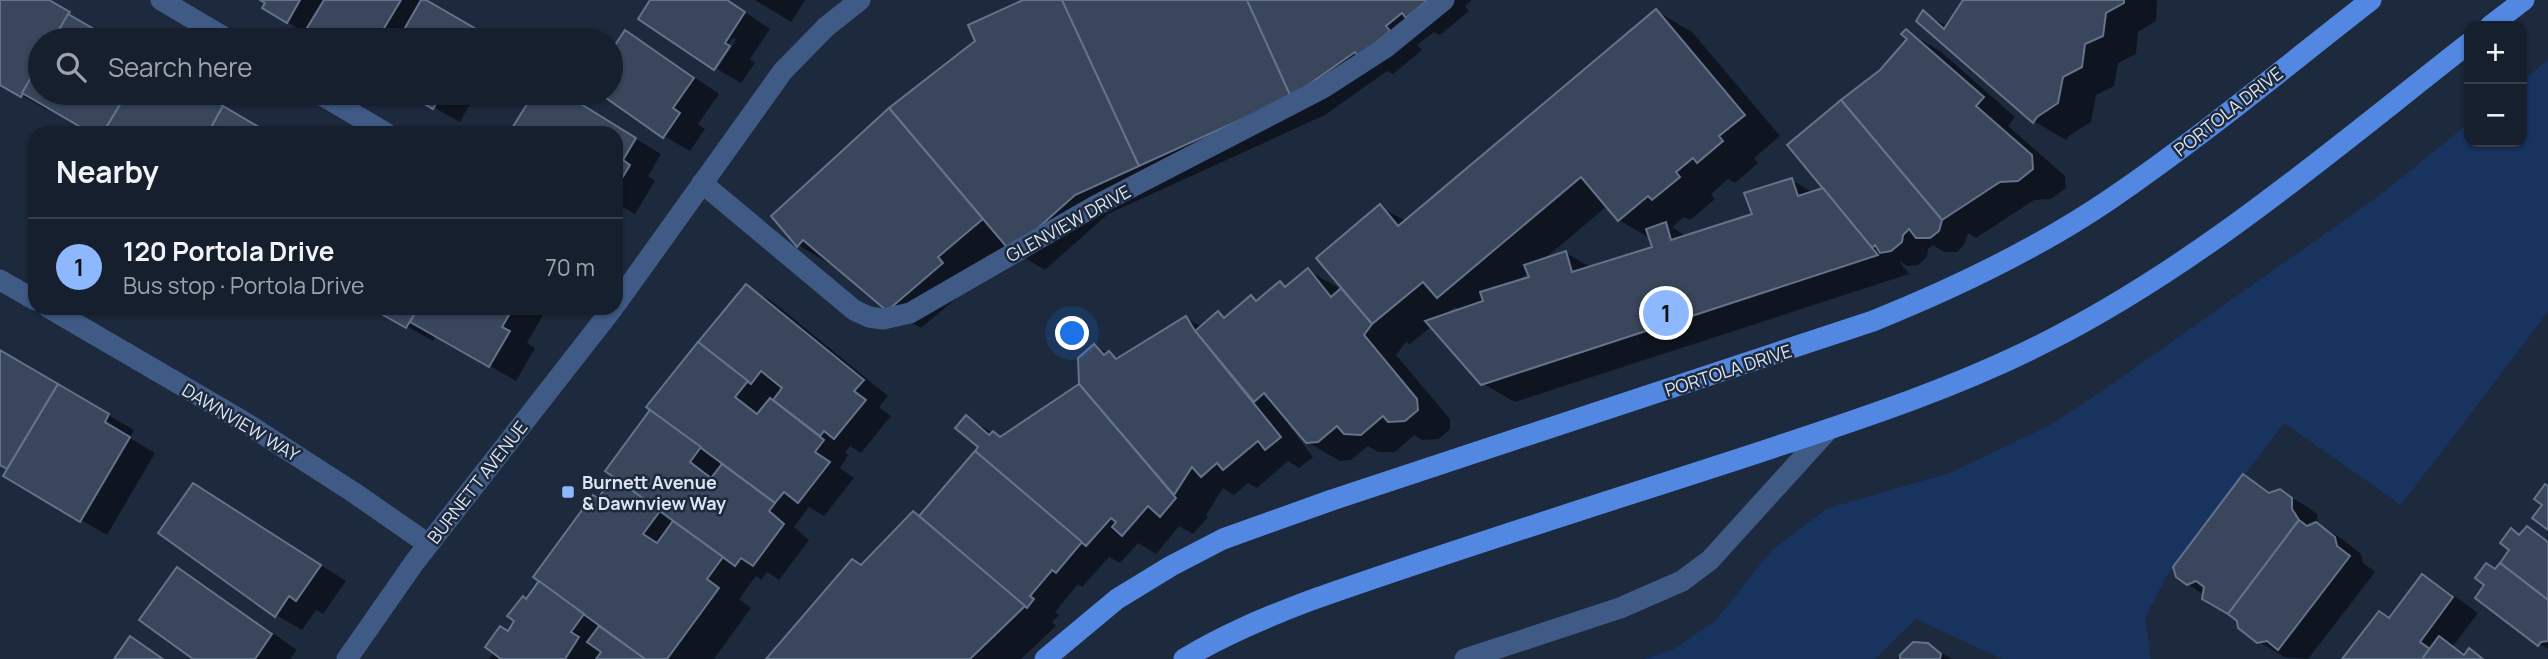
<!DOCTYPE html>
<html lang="en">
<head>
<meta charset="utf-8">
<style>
	body { margin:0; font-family:Manrope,sans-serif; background:#232c39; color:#f1f3f6 }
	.controls { position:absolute; right:21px; top:21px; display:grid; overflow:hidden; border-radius:14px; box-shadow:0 2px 5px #0004 }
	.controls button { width:63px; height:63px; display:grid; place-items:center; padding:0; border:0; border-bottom:2px solid #353d49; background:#161f2d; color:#f1f3f6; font:35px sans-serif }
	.you { position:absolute; left:1073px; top:334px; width:24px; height:24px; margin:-18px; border:5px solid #fff; border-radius:50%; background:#1a73e8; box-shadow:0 0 0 10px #1a73e833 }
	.badge { display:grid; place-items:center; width:46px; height:46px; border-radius:50%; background:#8eb8fd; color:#111; font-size:23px; font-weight:700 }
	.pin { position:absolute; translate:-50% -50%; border:4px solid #fff; box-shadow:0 2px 7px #0006 }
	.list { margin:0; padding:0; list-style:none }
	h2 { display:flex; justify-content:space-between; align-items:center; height:91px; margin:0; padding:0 28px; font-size:30px }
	h2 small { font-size:23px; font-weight:400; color:#9ea2aa }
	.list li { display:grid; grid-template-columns:46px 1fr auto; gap:21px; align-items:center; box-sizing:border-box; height:98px; padding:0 28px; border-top:2px solid #353d49 }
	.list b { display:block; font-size:26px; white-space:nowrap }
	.list p { margin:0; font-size:23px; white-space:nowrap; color:#9ea2aa }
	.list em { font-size:23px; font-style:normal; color:#9ea2aa }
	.icon { flex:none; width:38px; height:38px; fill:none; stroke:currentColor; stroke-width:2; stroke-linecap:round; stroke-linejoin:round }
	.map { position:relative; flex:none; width:2548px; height:659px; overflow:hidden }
	.search { position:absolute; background:#161f2d; box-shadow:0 2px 5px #0004; left:28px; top:28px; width:595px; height:77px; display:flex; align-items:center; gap:18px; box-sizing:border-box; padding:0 24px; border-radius:38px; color:#9ea2aa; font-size:26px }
	.panel { position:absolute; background:#161f2d; box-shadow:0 2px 5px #0004; left:28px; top:126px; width:595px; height:189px; border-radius:21px }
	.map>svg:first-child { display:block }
</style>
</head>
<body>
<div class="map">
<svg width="2548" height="659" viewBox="0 0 2548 659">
	<rect width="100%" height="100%" fill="#1d293c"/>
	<polygon fill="#18335e" points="2548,60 2548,312 2401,505 2284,423 2165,579 2145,618 2151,659 2002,659 1916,619 1875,659 1644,659 1674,649 1716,620 1771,551 1826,509 1952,472 2050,425 2099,393 2380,195 2469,123 2469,142 2522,142 2522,81"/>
	<g fill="#0007" fill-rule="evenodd">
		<polygon points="0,0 46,0 110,40 40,40 40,93 197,93 265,133 95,133 49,107 47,110 0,83"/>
		<polygon points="263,0 425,0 492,40 331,40 316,31 313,37 287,22"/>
		<polygon points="652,0 727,0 770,29 750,59 755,63 741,83 717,69 736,40 733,38 714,68"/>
		<polygon points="755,0 805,0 791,22"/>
		<polygon points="1028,0 1472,0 1465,6 1469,11 1440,35 1434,32 1417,45 1422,50 1393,74 1387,71 1325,115 1108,214 1045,270 1013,251 921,328 888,309 832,263 830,264 798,245 890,110"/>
		<polygon points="1965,0 2157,0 2156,21 2138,32 2136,54 2118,63 2114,86 2096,95 2091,122 2070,135 2066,140 2034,121 1923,13 1947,26"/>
		<path d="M1656,11L1692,32L1780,136L1754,158L1758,163L1735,183L1728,179L1711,194L1715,199L1690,220L1684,217L1672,227L1687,237L1754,215L1792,180L1814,193L1826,189L1881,71L1909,39L1906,32L1939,50L2015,117L2008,126L2065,176L2066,188L2051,199L2034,200L1976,238L1968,233L1964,245L1957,252H1944L1933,245L1928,249L1927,257L1918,265L1908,266L1899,261L1909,274L1515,402L1482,383L1432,326L1410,344L1406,342L1396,355L1450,419V429L1439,439L1422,440L1414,435L1395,452H1378L1368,446L1351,460L1340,461L1307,442L1290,422L1288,424L1313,457L1299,468L1288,461L1257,488L1248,483L1234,495L1223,488L1206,515L1208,517L1193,534L1179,526L1156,554L1138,543L1120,563L1109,557L1082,587L1078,584L1055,612L1059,615L1052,622L1056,626L1021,659H769L862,566L920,517L981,447L966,417L1001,438L1081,385L1094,346L1119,358L1186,318L1202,327L1218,313L1227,318L1251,297L1258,301L1280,284L1287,288L1308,270L1347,293L1380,207L1406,221ZM1607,206L1619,220L1651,239L1655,248L1592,268L1566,253L1542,261ZM1529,272L1531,278L1517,282ZM1455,307L1461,310L1443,316Z"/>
		<polygon points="626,32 651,47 719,94 698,124 705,129 690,151 664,136 602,93 611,93 611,54"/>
		<polygon points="408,93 476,93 460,122"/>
		<polygon points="537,93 561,93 661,154 648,176 655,181 635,214 616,203 616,133 511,133"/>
		<polygon points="746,286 772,301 888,396 879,407 891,416 861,453 850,446 845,452 848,455 840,468 854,478 824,516 809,507 794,527 809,540 779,580 767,572 761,580 756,576 739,599 751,608 714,659 569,659 557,652 562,659 489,659 509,633 527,600"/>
		<polygon points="375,308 547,308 527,343 535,348 516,381 437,335 433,341"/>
		<polygon points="0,352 134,430 130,438 155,453 107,535 5,476 10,469 0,463"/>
		<polygon points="2244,476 2273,494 2280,491 2306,506 2317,514 2318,524 2342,539 2361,554 2363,563 2375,572 2308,659 2284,657 2258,641 2239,620 2188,584"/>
		<polygon points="194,485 346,581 323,614 316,610 302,630 276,615 161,532"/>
		<polygon points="2527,528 2548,540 2548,649 2539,644 2496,570 2511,550 2512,530 2521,536"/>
		<polygon points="177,569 203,584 297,650 290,659 196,659"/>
		<polygon points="2423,576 2448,591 2478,613 2453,646 2466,653 2469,651 2484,659 2344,659 2390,619"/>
		<polygon points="131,638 157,653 165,659 116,659"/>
		<polygon points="1927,645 1952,659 1902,659"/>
	</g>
	<g fill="#39465b" stroke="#64738a" stroke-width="2">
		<polygon points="0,0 49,0 70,12 53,40 40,40 40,62 21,97 0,85"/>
		<polygon points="260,0 300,0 287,23 262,8 265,3"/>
		<polygon points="324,0 401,0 377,40 328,40 307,28"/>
		<polygon points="421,0 426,0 478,30 472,40 398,40"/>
		<polygon points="650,0 727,0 745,12 725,43 730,46 714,70 638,19"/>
		<polygon points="1023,0 1062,0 1139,166 1075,195 1011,252 889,108 975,41 968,25"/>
		<polygon points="1062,0 1247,0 1291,97 1139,166"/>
		<polygon points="1247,0 1428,0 1406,18 1402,13 1386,26 1390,31 1359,57 1355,52 1291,97"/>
		<polygon points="1963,0 2124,0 2124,3 2106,13 2103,36 2085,44 2082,67 2063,77 2058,103 2037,117 2033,123 1916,21 1923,10 1944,29"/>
		<polygon points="1656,9 1745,115 1719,136 1723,141 1697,163 1693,158 1676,172 1680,177 1652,200 1648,196 1618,221 1581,177 1437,298 1423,282 1372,324 1316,258 1380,204 1398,226"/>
		<polygon points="68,14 113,40 53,40"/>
		<polygon points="1906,29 1984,97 1976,106 2032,155 2033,169 2018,181 2000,182 1942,220 1841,100 1880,70 1907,39 1901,34"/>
		<polygon points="625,30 694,78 673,108 680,113 663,138 599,93 611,93 611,51"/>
		<polygon points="40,62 40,93 127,93 103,133 91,133 22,93"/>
		<polygon points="127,93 200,93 223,106 208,133 103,133"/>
		<polygon points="406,93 442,93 433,109"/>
		<polygon points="534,93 563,93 636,138 623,160 630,165 616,188 616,133 509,133"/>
		<polygon points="1841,100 1942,220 1939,231 1930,238 1916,238 1909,229 1903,235 1902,242 1891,251 1880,253 1875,245 1872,248 1787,145"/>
		<polygon points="223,106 269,133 208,133"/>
		<polygon points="889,108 983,219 938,257 943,263 887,311 803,240 797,247 771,216"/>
		<polygon points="1792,178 1798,196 1823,188 1878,255 1481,385 1425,321 1483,301 1480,292 1529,277 1524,265 1566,251 1572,272 1652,247 1646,229 1666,222 1671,240 1752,214 1744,193"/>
		<polygon points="1308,268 1331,297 1341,288 1372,324 1364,335 1417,399 1418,410 1405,421 1388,422 1383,416 1361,435 1344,434 1337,426 1318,442 1306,443 1264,393 1254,402 1195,331 1218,311 1224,318 1251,295 1256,301 1280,281 1285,287"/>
		<polygon points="746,284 864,380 854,391 866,400 834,439 824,431 820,436 773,400 782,388 761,371 751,384 698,342"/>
		<polygon points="371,308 418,308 406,328"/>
		<polygon points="418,308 513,308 502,327 510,331 489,367 410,322"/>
		<polygon points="1186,316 1195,331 1281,437 1265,450 1258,441 1223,470 1217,463 1201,477 1192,467 1174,495 1079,384 1078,358 1094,344 1104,355 1109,351 1116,359"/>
		<polygon points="698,342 748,381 735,397 757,414 770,398 824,440 815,452 830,462 798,503 784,492 775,503 646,407"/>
		<polygon points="0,350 58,384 7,469 0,465"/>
		<polygon points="58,384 109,414 105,422 130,437 80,522 3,476"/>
		<polygon points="1079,384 1176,498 1160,517 1148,506 1122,536 1112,527 1116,522 1111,518 1086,546 975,451 978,447 955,428 966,415 989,435 993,431 1000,437"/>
		<polygon points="650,410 701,447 690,462 711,478 722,464 775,503 769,511 784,524 753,566 741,558 735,566 605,471"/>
		<polygon points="975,451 1082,542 1056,573 1052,570 1030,596 1034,599 1027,608 919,516"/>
		<polygon points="2243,474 2269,493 2280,489 2292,498 2292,509 2299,520 2228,614 2202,599 2204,587 2196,581 2187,585 2176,577 2173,567"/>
		<polygon points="614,477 660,511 643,534 657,543 673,521 723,557 707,579 719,588 667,659 645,659 533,577 593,495 598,498"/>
		<polygon points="193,483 321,565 296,601 289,596 275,617 158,533"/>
		<polygon points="2545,484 2548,486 2548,530 2532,518 2542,505 2534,499"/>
		<polygon points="913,511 1025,606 970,659 766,659 852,559 861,565"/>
		<polygon points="2299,520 2307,526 2316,522 2335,537 2337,546 2350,556 2278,650 2267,641 2257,643 2238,628 2237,621 2228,614"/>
		<polygon points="2527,526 2548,542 2548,600 2500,563 2509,550 2500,543 2511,528 2519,535"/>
		<polygon points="2486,563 2495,569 2500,563 2548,600 2548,641 2541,642 2538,646 2475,598 2484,585 2475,578"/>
		<polygon points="177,567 272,634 255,659 193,659 139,620"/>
		<polygon points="2422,574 2453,597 2420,642 2430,649 2422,659 2342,659 2379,611 2389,618"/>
		<polygon points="539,581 584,614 571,632 579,637 565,659 501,659 485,647 500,626 508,631 514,621 507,616 523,596 526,599"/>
		<polygon points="599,626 645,659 596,659 601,652 587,642"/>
		<polygon points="130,636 163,659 114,659"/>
		<polygon points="2439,636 2464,655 2469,648 2483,659 2422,659"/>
		<polygon points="1913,642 1928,643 1941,654 1940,659 1900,659 1900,655"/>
	</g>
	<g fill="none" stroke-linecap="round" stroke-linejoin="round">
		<polyline stroke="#3f5a85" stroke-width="21" points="1465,659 1620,608 1682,581 1710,560 1829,429"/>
		<g stroke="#3f5a85" stroke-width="21">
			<polyline points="161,0 229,40"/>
			<polyline points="318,93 386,133"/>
			<polyline points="702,183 854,310 869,317 883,319 910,313 1095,206 1323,88 1385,48 1444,0"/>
			<polyline points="0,280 35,300"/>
			<polyline points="616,304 783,71 826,27 860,0"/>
			<polyline points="49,308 241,420 353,492 428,544"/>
			<polyline points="347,659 414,563 613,308"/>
		</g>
		<g stroke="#5288e1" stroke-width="21">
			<polyline points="2490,26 2524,0"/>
			<path d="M1045,659L1117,599L1171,566L1223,539L1332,500L1873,321C1955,288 2035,250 2109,200C2200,138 2285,67 2371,0"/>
			<path d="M1184,659C1223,635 1264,618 1306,602C1452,550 1601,504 1748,456C1847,423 1949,391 2042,344C2198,266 2332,150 2469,43"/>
		</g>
	</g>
	<rect fill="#8eb8fd" stroke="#1d293c" stroke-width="2.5" x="561" y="485" width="14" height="14" rx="3.5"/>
	<g text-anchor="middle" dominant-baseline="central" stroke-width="5" stroke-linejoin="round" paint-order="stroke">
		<g font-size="18" fill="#dde5f2" stroke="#1d293c">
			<text transform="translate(2228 111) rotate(-38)">PORTOLA DRIVE</text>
			<text transform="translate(1068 223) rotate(-29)">GLENVIEW DRIVE</text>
			<text transform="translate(1728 370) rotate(-18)">PORTOLA DRIVE</text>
			<text transform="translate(241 422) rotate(31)">DAWNVIEW WAY</text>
			<text transform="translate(477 482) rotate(-52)">BURNETT AVENUE</text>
		</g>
		<g font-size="18" font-weight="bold" fill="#dde5f2" stroke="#1d293c" text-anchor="start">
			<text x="582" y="482">Burnett Avenue<tspan x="582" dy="21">&amp; Dawnview Way</tspan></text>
		</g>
	</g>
</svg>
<div class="controls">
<button>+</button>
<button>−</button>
</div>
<div class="you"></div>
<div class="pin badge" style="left:1666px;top:313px">1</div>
<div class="search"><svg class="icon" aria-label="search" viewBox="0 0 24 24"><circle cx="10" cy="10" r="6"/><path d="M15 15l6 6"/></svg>Search here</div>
<section class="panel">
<h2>Nearby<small></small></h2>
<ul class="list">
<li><span class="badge">1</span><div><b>120 Portola Drive</b><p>Bus stop · Portola Drive</p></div><em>70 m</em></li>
</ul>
</section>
</div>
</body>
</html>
